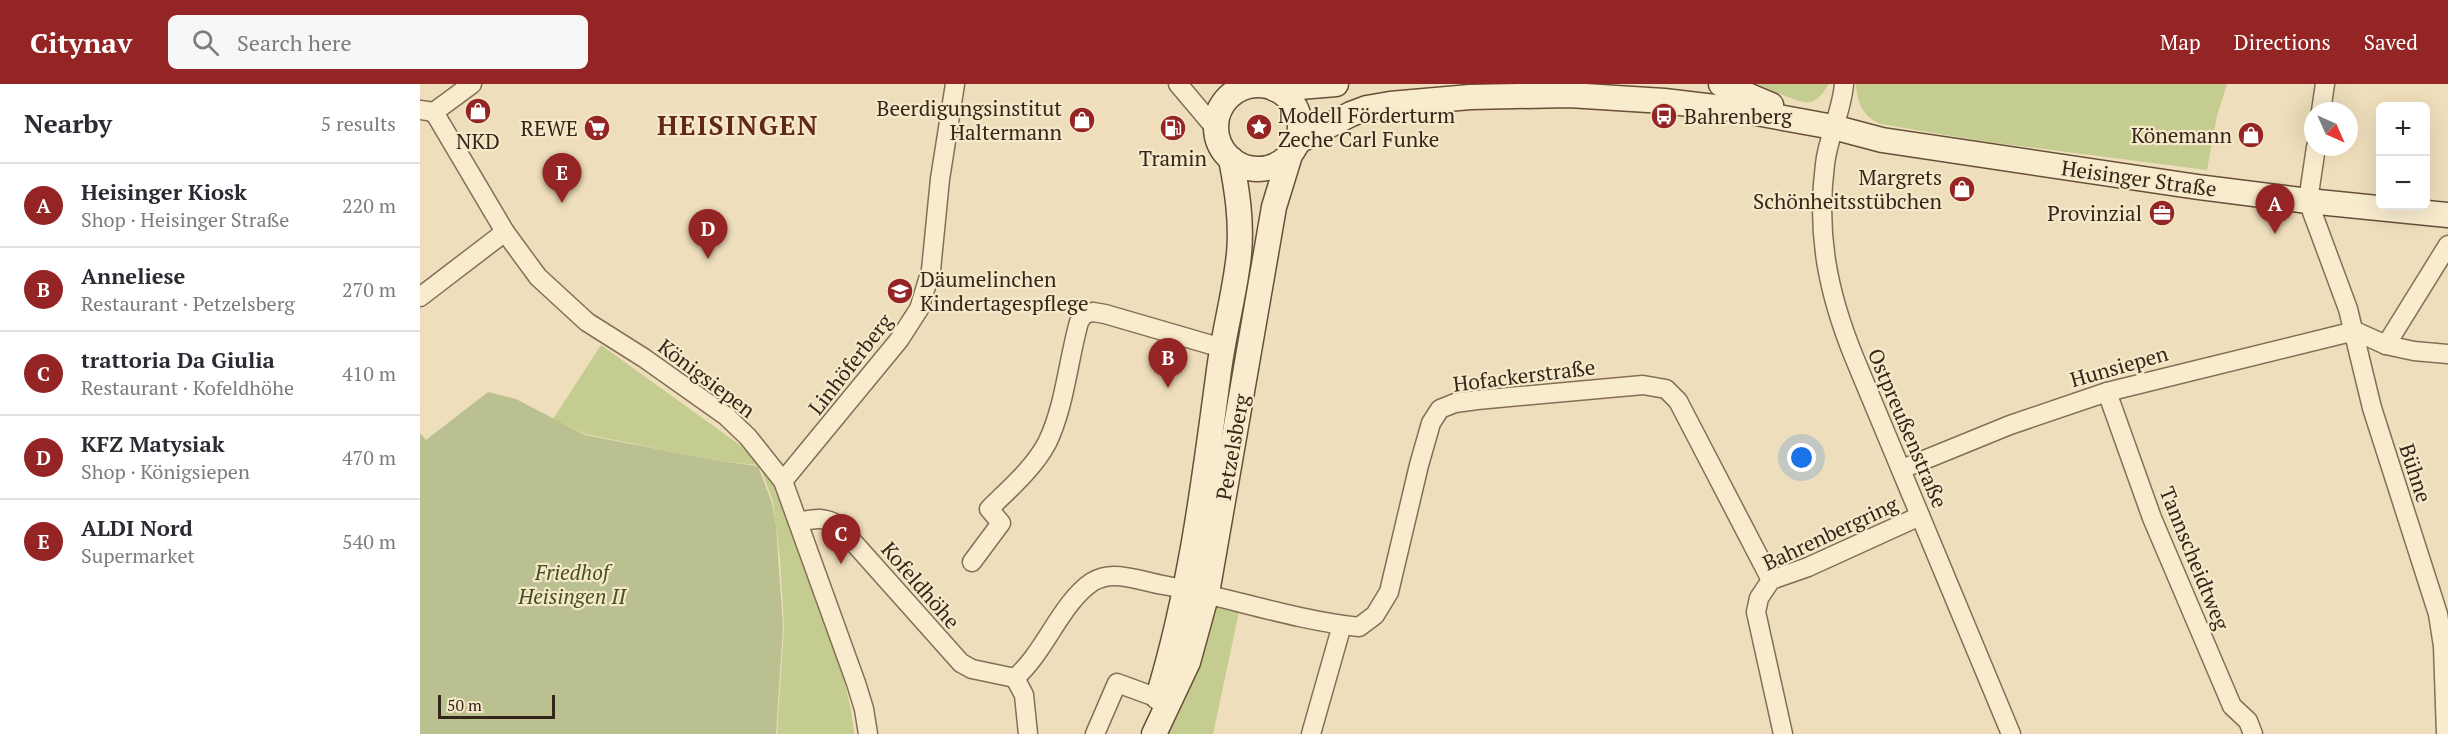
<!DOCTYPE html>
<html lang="en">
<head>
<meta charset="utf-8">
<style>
	body { margin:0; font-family:"PT Serif",serif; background:#f7f7f7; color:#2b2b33 }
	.controls { position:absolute; right:18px; top:18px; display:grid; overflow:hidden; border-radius:9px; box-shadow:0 6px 24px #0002 }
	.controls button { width:54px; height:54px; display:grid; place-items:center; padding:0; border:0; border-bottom:2px solid #e1e1e2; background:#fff; color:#2b2b33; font:30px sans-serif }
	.compass { position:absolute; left:1884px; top:18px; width:54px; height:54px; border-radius:50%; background:#fff; box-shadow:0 6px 24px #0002; rotate:135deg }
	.scale { position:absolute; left:18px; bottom:15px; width:117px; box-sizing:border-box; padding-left:6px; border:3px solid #34261a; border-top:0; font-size:16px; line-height:21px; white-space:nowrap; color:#34261a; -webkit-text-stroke:4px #f6e9ca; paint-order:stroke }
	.you { position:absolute; left:1382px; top:374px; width:21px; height:21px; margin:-15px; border:4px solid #fff; border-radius:50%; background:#1a73e8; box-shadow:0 0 0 9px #1a73e833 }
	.badge { display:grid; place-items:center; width:39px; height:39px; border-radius:50%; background:#952425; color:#fff; font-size:20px; font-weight:700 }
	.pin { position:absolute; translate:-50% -50px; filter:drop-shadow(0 2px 3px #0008) }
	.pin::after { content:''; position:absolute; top:32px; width:21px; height:18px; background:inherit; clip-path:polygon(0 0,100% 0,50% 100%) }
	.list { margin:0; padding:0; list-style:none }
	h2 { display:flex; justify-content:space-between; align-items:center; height:78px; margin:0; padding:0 24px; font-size:26px }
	h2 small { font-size:20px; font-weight:400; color:#7c7c81 }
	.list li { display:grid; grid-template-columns:39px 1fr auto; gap:18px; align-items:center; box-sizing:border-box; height:84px; padding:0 24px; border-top:2px solid #e1e1e2 }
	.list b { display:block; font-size:22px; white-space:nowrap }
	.list p { margin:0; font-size:20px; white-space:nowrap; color:#7c7c81 }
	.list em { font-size:20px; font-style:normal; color:#7c7c81 }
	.icon { flex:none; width:33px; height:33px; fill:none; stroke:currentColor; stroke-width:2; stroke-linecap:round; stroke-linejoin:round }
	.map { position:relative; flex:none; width:2028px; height:650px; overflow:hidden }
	header { display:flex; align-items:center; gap:36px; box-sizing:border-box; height:84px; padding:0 30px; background:#952425; color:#fff }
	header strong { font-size:28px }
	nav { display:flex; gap:33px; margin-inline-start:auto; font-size:21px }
	.search { width:420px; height:54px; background:#f7f7f7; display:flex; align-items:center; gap:15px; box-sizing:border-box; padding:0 21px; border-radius:9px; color:#7c7c81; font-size:22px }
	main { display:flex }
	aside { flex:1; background:#fff }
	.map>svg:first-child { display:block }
</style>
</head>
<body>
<header>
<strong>Citynav</strong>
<div class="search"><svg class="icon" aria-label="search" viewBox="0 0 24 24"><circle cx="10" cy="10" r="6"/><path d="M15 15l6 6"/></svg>Search here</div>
<nav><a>Map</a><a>Directions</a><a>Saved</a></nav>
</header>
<main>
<aside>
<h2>Nearby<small>5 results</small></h2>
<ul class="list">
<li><span class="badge">A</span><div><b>Heisinger Kiosk</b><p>Shop · Heisinger Straße</p></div><em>220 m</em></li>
<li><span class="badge">B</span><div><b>Anneliese</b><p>Restaurant · Petzelsberg</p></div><em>270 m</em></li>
<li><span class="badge">C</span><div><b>trattoria Da Giulia</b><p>Restaurant · Kofeldhöhe</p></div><em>410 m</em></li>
<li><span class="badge">D</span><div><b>KFZ Matysiak</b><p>Shop · Königsiepen</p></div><em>470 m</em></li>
<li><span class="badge">E</span><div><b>ALDI Nord</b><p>Supermarket</p></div><em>540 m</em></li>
</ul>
</aside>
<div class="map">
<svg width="2028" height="650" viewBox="0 0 2028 650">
	<rect width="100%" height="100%" fill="#eedebb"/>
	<g fill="#c5cc8f">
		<path d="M1337,0H1409C1405,6 1399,15 1392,18C1381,21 1349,5 1337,0Z"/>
		<path d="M1436,0H1807L1797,32L1787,86L1561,57L1461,40C1443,33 1437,19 1436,0Z"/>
		<polygon points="181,261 324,364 338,381 298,377 165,350 133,335"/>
		<path d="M344,384L353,398C371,449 391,498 409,548C420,582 431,614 434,650H357L364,542L360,475L353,418L341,385Z"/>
		<polygon points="791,514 820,523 793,650 747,650"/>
	</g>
	<polygon fill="#bac08f" points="68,308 96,315 165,351 299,377 338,382 352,419 356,442 363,542 356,650 0,650 0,349 6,356"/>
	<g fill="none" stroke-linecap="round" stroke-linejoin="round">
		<defs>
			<g id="street">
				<polyline points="758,0 796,45"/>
				<polyline points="814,0 828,2"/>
				<path d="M1424,0C1422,27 1408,53 1405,80C1396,150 1408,209 1434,273L1591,650"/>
				<polyline points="0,26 14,28 52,0"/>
				<polyline points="1901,27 1905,0"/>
				<polyline points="14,28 85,148 118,193 167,238 224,274 306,332 328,353 363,397 436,599 444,625 448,650"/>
				<polyline points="1896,63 1888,117 1928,225 1952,324 2018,530 2023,562 2026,650"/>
				<polyline points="0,213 85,148"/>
				<polyline points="1935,247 1966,261 1994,267 2028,270"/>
				<polyline points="1966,261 2028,161"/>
				<polyline points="1687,308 1732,434 1812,622 1828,637 1833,650"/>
				<polyline points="1482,385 1590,341 1687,308 1935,247"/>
				<polyline points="363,397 479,256 499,225 511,186 520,95 535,0"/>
				<path d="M378,438C394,435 403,432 418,441L541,579L552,585L595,594"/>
				<path d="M552,478L581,439L569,425C589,405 613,385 627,359C645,322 648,277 659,238L664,230L673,228L685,230L802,264"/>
				<path d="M595,594C625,568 641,519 672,498C679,494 686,492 694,492C710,492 727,498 743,501C809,513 873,536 939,543L955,531L969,508L999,381L1011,339L1020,325L1035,319L1057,316L1223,301L1246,305L1258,317L1351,496"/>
				<polyline points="595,594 604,611 608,650"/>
				<polyline points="675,650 697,599 738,614"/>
				<polyline points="891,650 922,541"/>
				<polyline points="1363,650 1336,528 1339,514 1351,496 1388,483 1500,432"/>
			</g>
			<g id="secondary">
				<polyline points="1301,0 1351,21"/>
				<circle cx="838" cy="43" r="42"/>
				<polyline points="855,5 916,0"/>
				<polyline points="877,58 931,30 947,24 970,20 1050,13 1149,11 1244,17 1320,26 1413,43 1462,56 1778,103 1888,117 2028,131"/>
				<path d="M738,613C771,504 784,398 799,286C804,247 815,209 819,170C822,137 817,106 811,75"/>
				<polyline points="734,650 768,578 787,509 854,123 870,71"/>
			</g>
		</defs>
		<use href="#street" stroke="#856e55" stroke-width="21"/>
		<use href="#secondary" stroke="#674f38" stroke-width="27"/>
		<use href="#street" stroke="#f9ecce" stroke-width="18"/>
		<use href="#secondary" stroke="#f9ecce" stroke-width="24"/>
	</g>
	<defs>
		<symbol id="shop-disc" viewBox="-11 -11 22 22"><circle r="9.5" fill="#952425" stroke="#f6e9ca"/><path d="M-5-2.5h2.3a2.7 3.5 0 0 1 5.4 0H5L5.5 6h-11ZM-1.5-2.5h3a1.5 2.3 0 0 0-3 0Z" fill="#fff"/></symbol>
		<symbol id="bus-disc" viewBox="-11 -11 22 22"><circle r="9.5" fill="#952425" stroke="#f6e9ca"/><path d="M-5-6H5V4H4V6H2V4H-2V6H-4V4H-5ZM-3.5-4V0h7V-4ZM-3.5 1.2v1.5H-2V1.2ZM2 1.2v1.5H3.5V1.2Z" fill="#fff"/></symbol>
		<symbol id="sight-disc" viewBox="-11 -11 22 22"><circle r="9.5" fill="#952425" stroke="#f6e9ca"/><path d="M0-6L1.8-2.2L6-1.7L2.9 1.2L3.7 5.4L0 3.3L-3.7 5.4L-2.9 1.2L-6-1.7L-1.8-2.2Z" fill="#fff"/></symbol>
		<symbol id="supermarket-disc" viewBox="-11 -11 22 22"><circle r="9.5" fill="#952425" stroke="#f6e9ca"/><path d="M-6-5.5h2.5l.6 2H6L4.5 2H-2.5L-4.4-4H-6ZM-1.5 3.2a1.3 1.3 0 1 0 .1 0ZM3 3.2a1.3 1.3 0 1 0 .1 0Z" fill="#fff"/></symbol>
		<symbol id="fuel-disc" viewBox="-11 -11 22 22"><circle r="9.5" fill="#952425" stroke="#f6e9ca"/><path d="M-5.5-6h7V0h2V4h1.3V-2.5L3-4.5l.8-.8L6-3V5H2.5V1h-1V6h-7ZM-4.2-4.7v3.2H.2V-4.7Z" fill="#fff"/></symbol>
		<symbol id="office-disc" viewBox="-11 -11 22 22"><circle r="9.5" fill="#952425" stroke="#f6e9ca"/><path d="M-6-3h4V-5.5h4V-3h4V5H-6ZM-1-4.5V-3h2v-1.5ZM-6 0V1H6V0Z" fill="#fff"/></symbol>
		<symbol id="school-disc" viewBox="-11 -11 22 22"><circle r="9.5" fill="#952425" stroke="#f6e9ca"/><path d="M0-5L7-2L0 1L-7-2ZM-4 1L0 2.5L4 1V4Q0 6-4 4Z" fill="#fff"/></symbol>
	</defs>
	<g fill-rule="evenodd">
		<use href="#shop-disc" x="43" y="12" width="30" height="30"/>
		<use href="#bus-disc" x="1229" y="17" width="30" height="30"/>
		<use href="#shop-disc" x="647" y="21" width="30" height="30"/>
		<use href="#sight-disc" x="824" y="28" width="30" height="30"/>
		<use href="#supermarket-disc" x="162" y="29" width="30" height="30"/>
		<use href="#fuel-disc" x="738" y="29" width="30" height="30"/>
		<use href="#shop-disc" x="1816" y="36" width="30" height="30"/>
		<use href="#shop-disc" x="1527" y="90" width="30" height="30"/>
		<use href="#office-disc" x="1727" y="114" width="30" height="30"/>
		<use href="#school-disc" x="465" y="192" width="30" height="30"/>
	</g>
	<g text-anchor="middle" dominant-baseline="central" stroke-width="4.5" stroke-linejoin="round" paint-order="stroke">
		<g font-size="21" fill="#34261a" stroke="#f6e9ca" text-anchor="end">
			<text x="642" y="24">Beerdigungsinstitut<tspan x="642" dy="24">Haltermann</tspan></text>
			<text x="858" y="31" text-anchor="start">Modell Förderturm<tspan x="858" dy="24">Zeche Carl Funke</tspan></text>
			<text x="1264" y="32" text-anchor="start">Bahrenberg</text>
			<text x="158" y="44">REWE</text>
			<text x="1812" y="51">Könemann</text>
			<text x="58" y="57" text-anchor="middle">NKD</text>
			<text x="753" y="74" text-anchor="middle">Tramin</text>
			<text x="1522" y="93">Margrets<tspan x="1522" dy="24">Schönheitsstübchen</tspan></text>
			<text x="1722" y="129">Provinzial</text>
			<text x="500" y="195" text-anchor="start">Däumelinchen<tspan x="500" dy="24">Kindertagespflege</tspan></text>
		</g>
		<g font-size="21" fill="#34261a" stroke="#f6e9ca">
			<text transform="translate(1719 94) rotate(8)">Heisinger Straße</text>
			<text transform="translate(430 280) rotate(-52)">Linhöferberg</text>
			<text transform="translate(1699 282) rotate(-16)">Hunsiepen</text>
			<text transform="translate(1104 291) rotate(-7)">Hofackerstraße</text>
			<text transform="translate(287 294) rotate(37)">Königsiepen</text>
			<text transform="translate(1488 344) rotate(67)">Ostpreußenstraße</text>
			<text transform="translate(812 363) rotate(-80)">Petzelsberg</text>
			<text transform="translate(1996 389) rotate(72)">Bühne</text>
			<text transform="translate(1410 449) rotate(-25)">Bahrenbergring</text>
			<text transform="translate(1775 474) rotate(68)">Tannscheidtweg</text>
			<text transform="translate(501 501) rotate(49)">Kofeldhöhe</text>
		</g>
		<g font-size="21" font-style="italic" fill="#455120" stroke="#f6e9ca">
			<text x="152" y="488">Friedhof<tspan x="152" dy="24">Heisingen II</tspan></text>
		</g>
		<g font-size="27" font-weight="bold" letter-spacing="1.5" fill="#612719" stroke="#f6e9ca">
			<text x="318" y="41">HEISINGEN</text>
		</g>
	</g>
</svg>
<div class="controls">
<button>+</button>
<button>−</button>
</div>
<svg class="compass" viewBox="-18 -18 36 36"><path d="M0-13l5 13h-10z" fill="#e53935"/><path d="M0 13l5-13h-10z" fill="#7c7c81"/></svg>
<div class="scale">50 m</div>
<div class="you"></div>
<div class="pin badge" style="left:1855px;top:150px">A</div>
<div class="pin badge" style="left:748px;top:304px">B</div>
<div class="pin badge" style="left:421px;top:480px">C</div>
<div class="pin badge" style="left:288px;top:175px">D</div>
<div class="pin badge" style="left:142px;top:119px">E</div>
</div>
</main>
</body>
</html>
